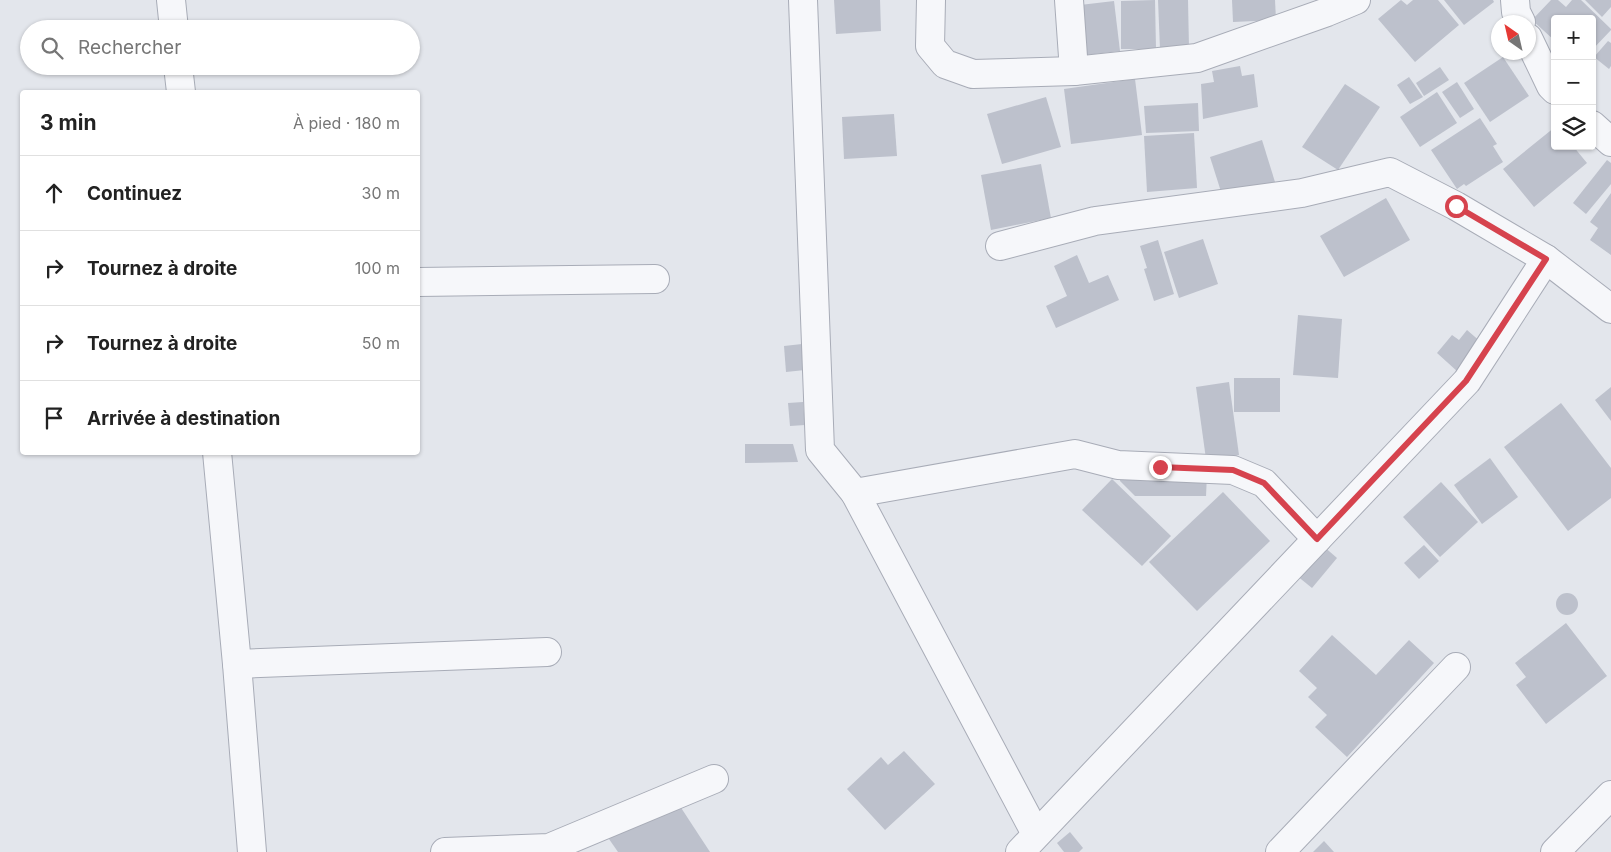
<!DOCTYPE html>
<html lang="fr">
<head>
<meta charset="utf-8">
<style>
	body { margin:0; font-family:Inter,sans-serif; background:#f2f2f2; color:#222 }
	.controls { position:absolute; right:15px; top:15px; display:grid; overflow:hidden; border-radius:5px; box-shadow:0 1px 4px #0004 }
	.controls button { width:45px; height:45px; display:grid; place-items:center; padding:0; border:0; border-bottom:1px solid #e0e0e0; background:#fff; color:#222; font:25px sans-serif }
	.compass { position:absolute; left:1491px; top:15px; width:45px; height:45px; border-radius:50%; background:#fff; box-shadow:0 1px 4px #0004; rotate:326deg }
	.stop { position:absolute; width:15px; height:15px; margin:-11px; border:4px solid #d6434e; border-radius:50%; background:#fff }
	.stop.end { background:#d6434e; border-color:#fff; box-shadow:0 1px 5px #0008 }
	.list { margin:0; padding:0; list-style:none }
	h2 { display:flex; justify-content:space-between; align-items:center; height:65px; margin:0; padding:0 20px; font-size:21px }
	h2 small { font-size:16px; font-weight:400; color:#767676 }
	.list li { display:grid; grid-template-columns:32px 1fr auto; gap:15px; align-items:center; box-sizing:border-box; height:75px; padding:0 20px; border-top:1px solid #e0e0e0 }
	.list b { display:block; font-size:19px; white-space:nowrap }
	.list em { font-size:16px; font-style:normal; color:#767676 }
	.icon { flex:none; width:28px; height:28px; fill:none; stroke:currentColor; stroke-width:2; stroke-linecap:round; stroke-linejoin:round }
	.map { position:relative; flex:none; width:1611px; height:852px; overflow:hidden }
	.search { position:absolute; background:#fff; box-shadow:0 1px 4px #0004; left:20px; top:20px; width:400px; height:55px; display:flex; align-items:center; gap:12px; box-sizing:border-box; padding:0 18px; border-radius:28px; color:#767676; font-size:19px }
	.panel { position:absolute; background:#fff; box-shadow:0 1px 4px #0004; left:20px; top:90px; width:400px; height:365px; border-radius:5px }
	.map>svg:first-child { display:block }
</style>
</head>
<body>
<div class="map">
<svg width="1611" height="852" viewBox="0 0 1611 852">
	<rect width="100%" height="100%" fill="#e3e6ec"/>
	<g fill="#bdc1cc">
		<polygon points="834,0 880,0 881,31 836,34"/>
		<polygon points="1155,0 1156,49 1121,49 1121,1"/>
		<polygon points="1158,0 1188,0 1189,48 1160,49"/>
		<polygon points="1232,0 1275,0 1276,20 1233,22"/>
		<polygon points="1401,0 1407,5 1413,0 1438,0 1459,25 1415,62 1378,19"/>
		<polygon points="1444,0 1493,0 1494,2 1464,25"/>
		<polygon points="1551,0 1558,0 1566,7 1572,0 1581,0 1611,29 1611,30 1592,50 1592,19 1555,19 1555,41 1532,20"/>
		<polygon points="1585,0 1611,0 1611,7 1602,17"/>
		<polygon points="1114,1 1120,51 1086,55 1080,5"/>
		<polygon points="1608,41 1611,43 1611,66 1609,69 1594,57"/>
		<polygon points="1503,57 1529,96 1490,122 1464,83"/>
		<polygon points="1240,66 1242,76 1254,74 1258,107 1203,119 1201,84 1214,82 1212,71"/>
		<polygon points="1440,67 1449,80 1424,96 1416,83"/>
		<polygon points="1409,77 1423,97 1410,104 1397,85"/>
		<polygon points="1135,79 1142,135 1071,144 1064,89"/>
		<polygon points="1457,82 1474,109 1460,118 1442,92"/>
		<polygon points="1345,84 1380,107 1338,170 1302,147"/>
		<polygon points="1437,92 1457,123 1420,147 1400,117"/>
		<polygon points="1046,97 1061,147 1002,164 987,114"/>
		<polygon points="1198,103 1199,131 1146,133 1144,106"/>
		<polygon points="894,114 897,156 844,159 842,117"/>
		<polygon points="1480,118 1497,144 1493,146 1503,162 1466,186 1464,184 1457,189 1431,150"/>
		<polygon points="1555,127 1555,146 1573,146 1587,163 1534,207 1503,169"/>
		<polygon points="1194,133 1197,188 1147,192 1144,136"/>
		<polygon points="1262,140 1275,182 1223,198 1210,157"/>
		<polygon points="1607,160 1611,163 1611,184 1586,214 1573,203"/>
		<polygon points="1041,164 1051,218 991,230 981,175"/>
		<polygon points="1611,193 1611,255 1590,240 1598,228 1590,222"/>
		<polygon points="1386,198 1410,240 1344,277 1320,236"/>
		<polygon points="1203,239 1218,284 1179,298 1164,252"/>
		<polygon points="1158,240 1174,294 1154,301 1144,269 1147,268 1140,246"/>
		<polygon points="1077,255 1089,283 1108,275 1119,300 1056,328 1046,306 1067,296 1054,266"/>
		<polygon points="1298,315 1342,319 1338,378 1293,375"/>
		<polygon points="1467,330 1482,343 1458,372 1437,353 1452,335 1459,340"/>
		<polygon points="802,344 805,370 786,372 784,346"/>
		<rect x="1234" y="378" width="46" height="34"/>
		<polygon points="1229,382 1239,455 1206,459 1196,387"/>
		<polygon points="1611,387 1611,421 1595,400"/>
		<polygon points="803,402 805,425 790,426 788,403"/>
		<polygon points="1561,403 1611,468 1611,498 1568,531 1504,447"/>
		<polygon points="745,444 793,444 798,462 745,463"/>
		<polygon points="1490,458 1518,497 1482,524 1454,485"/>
		<polygon points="1121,471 1207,475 1206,496 1135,496 1120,481"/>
		<polygon points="1112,479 1171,536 1142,566 1082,510"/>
		<polygon points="1441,482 1478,522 1440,557 1403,517"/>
		<polygon points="1223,492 1270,541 1197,611 1149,562"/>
		<polygon points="1322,545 1337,558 1312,588 1296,575"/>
		<polygon points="1424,545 1439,561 1419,579 1404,563"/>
		<circle cx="1567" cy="604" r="11"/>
		<polygon points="1566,623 1607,676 1546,724 1516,685 1526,677 1515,663"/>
		<polygon points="1332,635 1376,675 1409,640 1434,663 1347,757 1315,727 1327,715 1308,697 1317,688 1299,671"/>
		<polygon points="904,751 935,784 885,830 847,789 881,757 888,765"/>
		<polygon points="674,797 710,852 618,852 609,839"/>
		<polygon points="1070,832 1083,848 1079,852 1064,852 1057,843"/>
		<polygon points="1324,841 1334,852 1313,852"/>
	</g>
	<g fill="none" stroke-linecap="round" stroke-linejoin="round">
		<defs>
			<g id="minor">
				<polyline points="171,0 174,29"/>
				<polyline points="803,0 820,450 855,493 1036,834"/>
				<polyline points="931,0 930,46 945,64 973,74 1074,71 1197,58 1327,12 1356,0"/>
				<polyline points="1069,0 1074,71"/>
				<polyline points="1515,0 1516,12 1521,22"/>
				<polyline points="1528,38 1551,86 1555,90"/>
				<polyline points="178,66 181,92"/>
				<polyline points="1592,125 1611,142"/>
				<polyline points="1000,246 1095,221 1302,193 1390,172 1456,206 1546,259 1611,309"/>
				<polyline points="418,282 655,279"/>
				<polyline points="217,452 237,664 252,852"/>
				<polyline points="855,493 1075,454 1118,465 1233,470 1264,483 1317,539"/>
				<polyline points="237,664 547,652"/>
				<polyline points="445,852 549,848 714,779"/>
				<polyline points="1020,852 1467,381 1546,259"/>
				<polyline points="1280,852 1456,667"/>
				<polyline points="1555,852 1611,795"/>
			</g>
		</defs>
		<use href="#minor" stroke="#a8acb7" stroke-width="30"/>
		<use href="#minor" stroke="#f6f7fa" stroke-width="28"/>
	</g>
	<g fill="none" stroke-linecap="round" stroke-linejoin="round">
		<polyline stroke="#d6434e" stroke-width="6" points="1160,467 1233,470 1264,483 1317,539 1466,381 1546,259 1456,206"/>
	</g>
</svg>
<div class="controls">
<button>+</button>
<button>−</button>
<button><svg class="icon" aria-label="layers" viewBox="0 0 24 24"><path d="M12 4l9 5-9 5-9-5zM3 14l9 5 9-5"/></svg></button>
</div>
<svg class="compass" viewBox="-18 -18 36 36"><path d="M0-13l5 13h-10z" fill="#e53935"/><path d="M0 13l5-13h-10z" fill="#767676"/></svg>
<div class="stop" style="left:1456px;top:206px"></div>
<div class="stop end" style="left:1160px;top:467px"></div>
<div class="search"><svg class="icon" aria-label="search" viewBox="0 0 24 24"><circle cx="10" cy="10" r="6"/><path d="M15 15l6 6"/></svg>Rechercher</div>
<section class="panel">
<h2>3 min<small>À pied · 180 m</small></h2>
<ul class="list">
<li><svg class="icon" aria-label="ahead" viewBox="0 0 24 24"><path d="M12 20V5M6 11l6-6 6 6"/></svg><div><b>Continuez</b></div><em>30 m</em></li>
<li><svg class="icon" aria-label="right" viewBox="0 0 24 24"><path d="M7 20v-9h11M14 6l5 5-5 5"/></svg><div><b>Tournez à droite</b></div><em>100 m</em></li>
<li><svg class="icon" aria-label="right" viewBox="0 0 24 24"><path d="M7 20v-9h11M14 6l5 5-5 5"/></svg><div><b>Tournez à droite</b></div><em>50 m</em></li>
<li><svg class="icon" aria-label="arrive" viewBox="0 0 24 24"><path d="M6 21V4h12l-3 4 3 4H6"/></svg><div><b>Arrivée à destination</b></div></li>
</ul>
</section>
</div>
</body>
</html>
